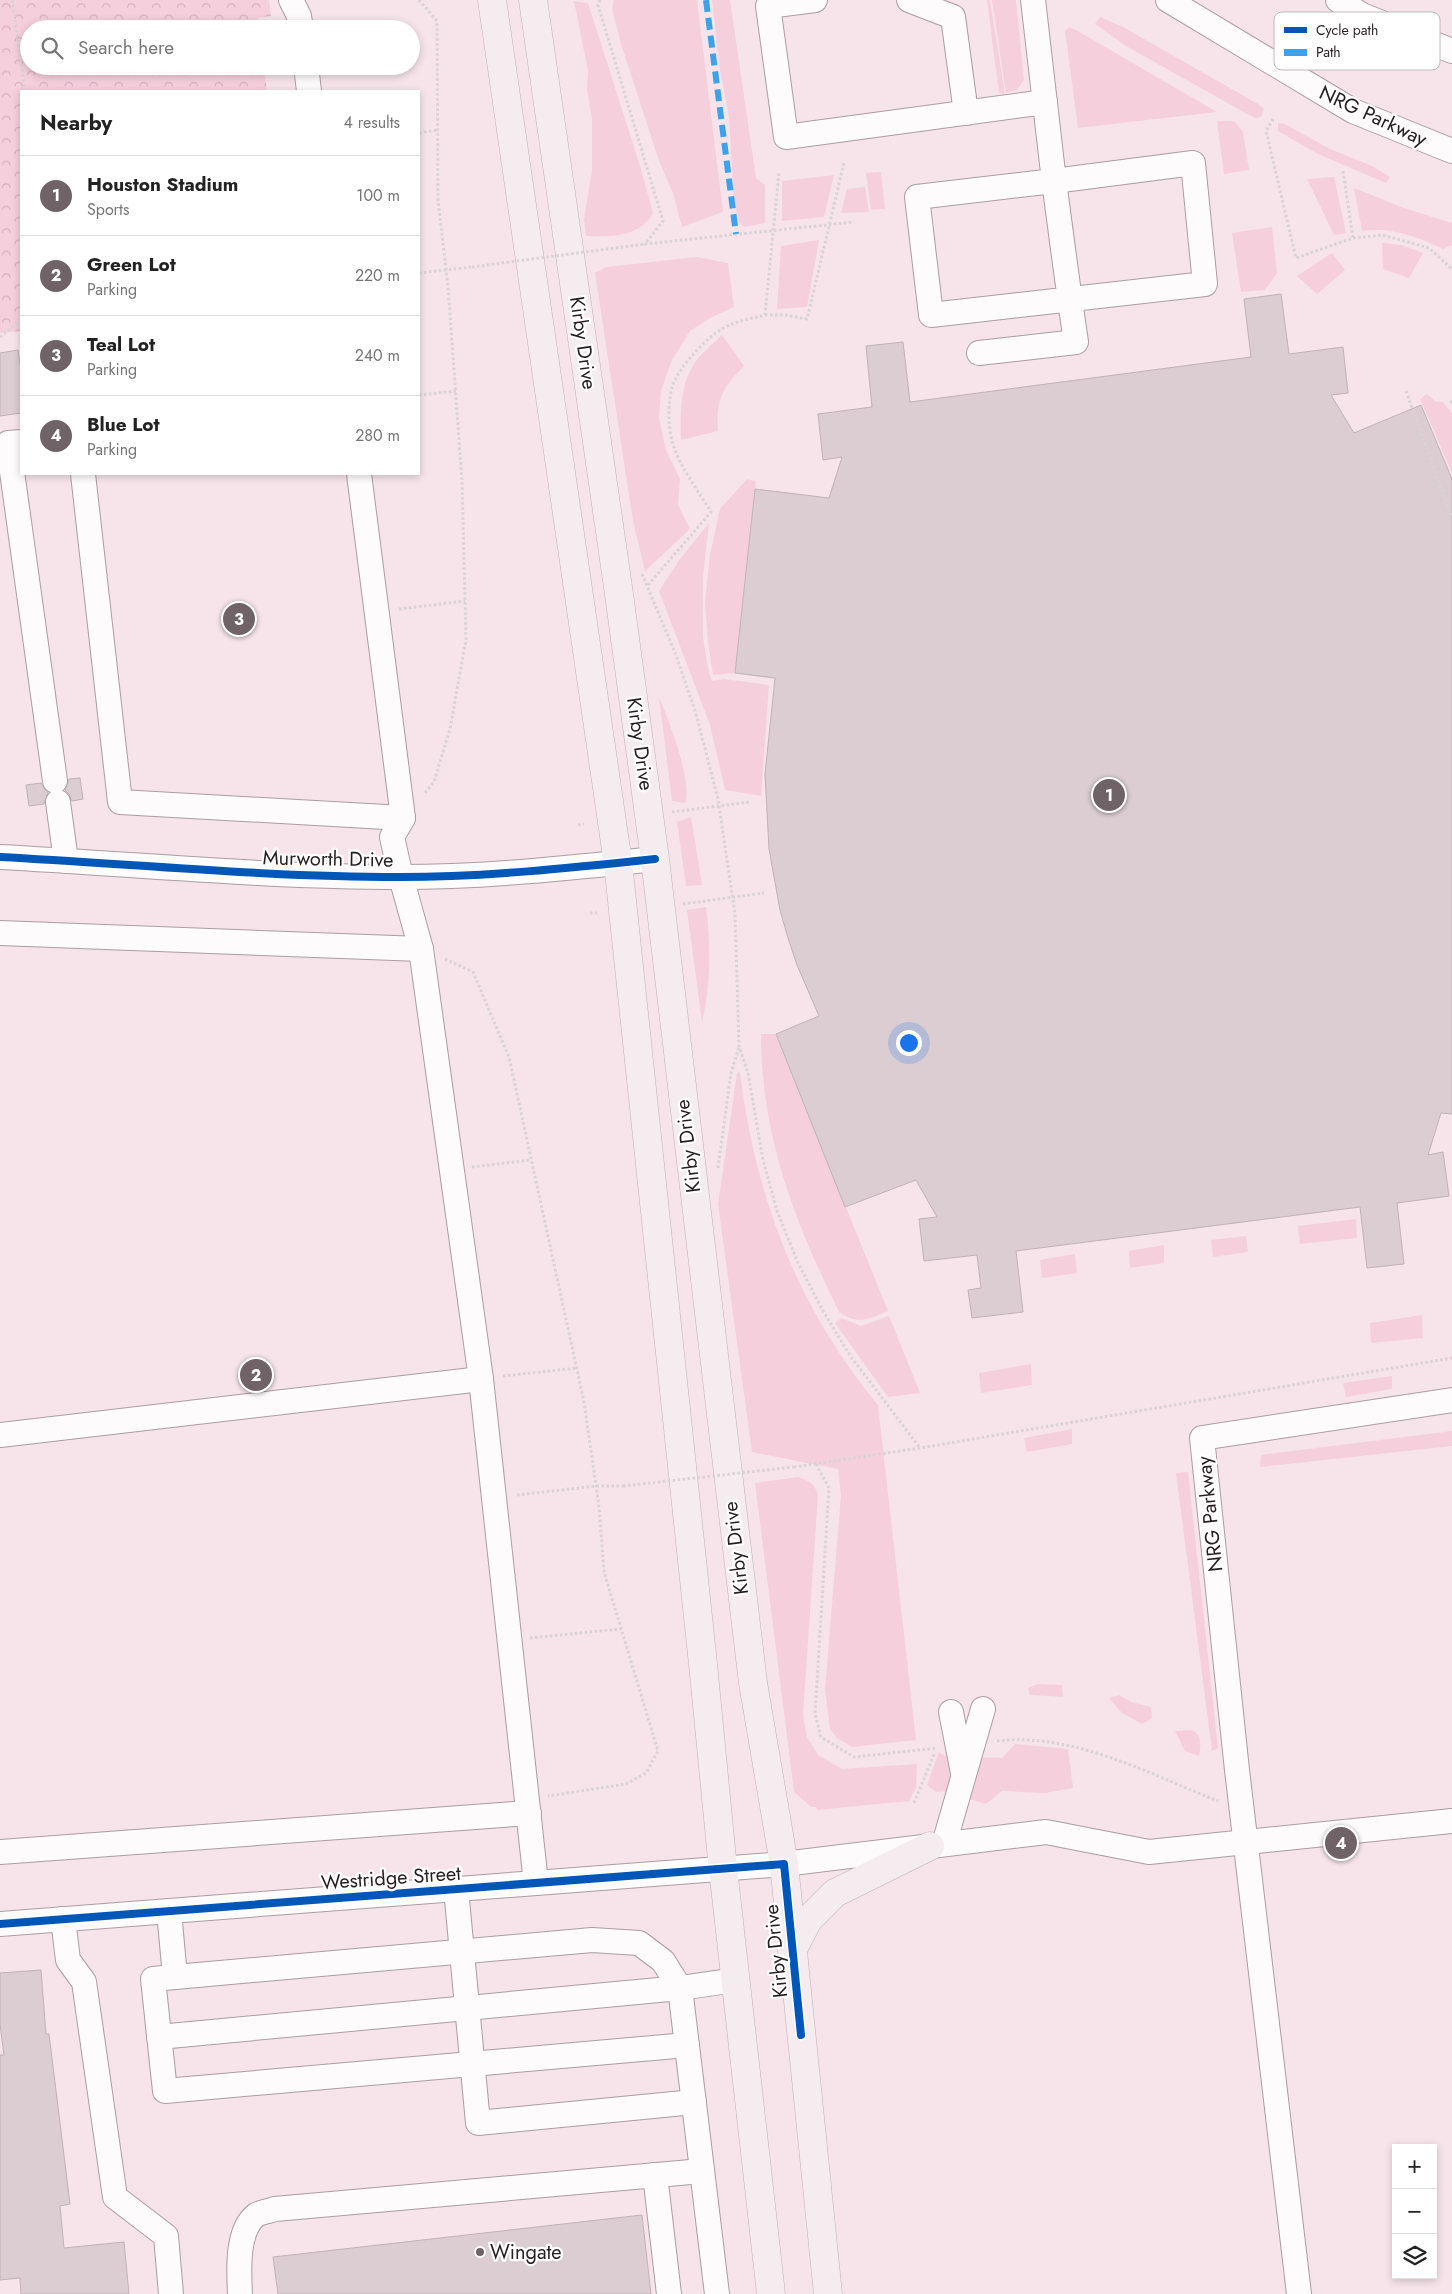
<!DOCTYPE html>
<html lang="en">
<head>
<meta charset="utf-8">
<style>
	body { margin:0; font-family:Jost,sans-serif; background:#f2f2f2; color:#222 }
	.controls { position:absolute; right:15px; bottom:15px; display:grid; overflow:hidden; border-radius:0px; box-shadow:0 2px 8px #0003 }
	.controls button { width:45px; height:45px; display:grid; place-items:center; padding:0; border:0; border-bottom:1px solid #e0e0e0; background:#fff; color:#222; font:25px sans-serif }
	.you { position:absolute; left:908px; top:1042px; width:18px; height:18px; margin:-12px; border:4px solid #fff; border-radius:50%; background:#1a73e8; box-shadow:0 0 0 8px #1a73e833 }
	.badge { display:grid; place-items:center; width:32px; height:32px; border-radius:50%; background:#706367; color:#fff; font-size:16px; font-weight:700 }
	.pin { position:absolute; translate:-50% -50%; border:2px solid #fff; box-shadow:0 1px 5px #0006 }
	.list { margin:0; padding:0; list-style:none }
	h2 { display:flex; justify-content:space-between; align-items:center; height:65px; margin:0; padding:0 20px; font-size:21px }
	h2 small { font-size:16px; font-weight:400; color:#767676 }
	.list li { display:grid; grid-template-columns:32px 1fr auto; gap:15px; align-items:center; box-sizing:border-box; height:80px; padding:0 20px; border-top:1px solid #e0e0e0 }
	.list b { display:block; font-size:19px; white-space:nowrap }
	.list p { margin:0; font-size:16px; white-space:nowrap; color:#767676 }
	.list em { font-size:16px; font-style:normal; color:#767676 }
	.icon { flex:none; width:28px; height:28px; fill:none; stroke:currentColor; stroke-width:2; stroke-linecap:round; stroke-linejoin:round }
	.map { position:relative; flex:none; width:1452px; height:2294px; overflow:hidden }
	.search { position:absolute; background:#fff; box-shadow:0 2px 8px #0003; left:20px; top:20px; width:400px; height:55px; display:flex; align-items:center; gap:12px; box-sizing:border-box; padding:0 18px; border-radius:28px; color:#767676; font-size:19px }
	.panel { position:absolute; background:#fff; box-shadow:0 2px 8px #0003; left:20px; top:90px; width:400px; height:385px; border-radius:0px }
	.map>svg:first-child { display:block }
</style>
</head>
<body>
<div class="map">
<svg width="1452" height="2294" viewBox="0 0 1452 2294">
	<defs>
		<pattern id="park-crowns" width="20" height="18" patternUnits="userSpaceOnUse" patternTransform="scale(1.25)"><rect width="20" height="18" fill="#f6cfdd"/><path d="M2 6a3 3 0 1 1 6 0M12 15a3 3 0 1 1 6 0" fill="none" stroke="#d3b1bd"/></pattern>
	</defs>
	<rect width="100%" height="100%" fill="#f6e4ea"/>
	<g fill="#f6cfdd">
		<polygon points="614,0 697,0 723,212 682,227 673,193 659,161 621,44 612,9"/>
		<polygon points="712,0 730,0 756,178 765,185 765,223 744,227 739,222 734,201 729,117 720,70"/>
		<polygon points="987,0 990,0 1005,94 999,93"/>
		<polygon points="992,0 1016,0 1024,80 1017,90 1006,93"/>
		<path d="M574,1L588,3L641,169L653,213C640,237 611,237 586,236L584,219L592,171V119L587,89L588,71Z"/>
		<polygon points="1100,17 1123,27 1258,104 1264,109 1261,117 1256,118 1247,114 1126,46 1095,24"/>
		<polygon points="1069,27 1076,30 1217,112 1078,128 1065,31"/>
		<polygon points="1217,121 1234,121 1243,132 1249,170 1224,174"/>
		<polygon points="1278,123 1285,124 1328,148 1372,166 1390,177 1386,183 1318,154 1278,131"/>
		<polygon points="881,172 885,209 871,210 866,173"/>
		<polygon points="834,175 824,217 782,221 782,181"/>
		<polygon points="1334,177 1346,233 1334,235 1307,179"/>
		<polygon points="865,187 869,212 841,213 847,189"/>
		<path d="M1354,188L1404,208L1452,223V245L1443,249C1416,236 1392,227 1362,231Z"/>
		<polygon points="1272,227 1277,273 1265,290 1241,292 1232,233"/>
		<polygon points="819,240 807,307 777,309 781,246"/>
		<polygon points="1382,243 1401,245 1423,253 1409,278 1383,269"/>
		<polygon points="1332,253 1345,270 1317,294 1297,276"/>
		<polygon points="697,257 728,263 734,307 710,318 690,331 672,360 661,391 659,418 666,450 680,479 678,505 690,529 645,571 633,521 595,273 606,267"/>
		<path d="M722,335L744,366C722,388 716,399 718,431L681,440C680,411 680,380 699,357C706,349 715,342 722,335Z"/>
		<polygon points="1427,394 1435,401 1443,402 1452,413 1452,473 1420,399"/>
		<polygon points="747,479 756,481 735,673 713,675 708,641 705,602 710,555 720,509"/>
		<polygon points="709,523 703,577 703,637 709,673 712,681 724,679 769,685 761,796 725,790 710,725 659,591 680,559"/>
		<path d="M659,698C669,719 693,784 685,803L672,801Z"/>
		<polygon points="691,817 702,885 686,886 677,822"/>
		<path d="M706,907C711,947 711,983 702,1022L687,910Z"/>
		<path d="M761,1034H776L888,1311C868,1319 859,1326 839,1312C795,1222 761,1136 761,1034Z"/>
		<path d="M740,1072C755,1196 797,1307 878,1405L916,1740L852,1747L837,1738L830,1729L825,1690L841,1495L838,1469L752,1452L718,1204L737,1073Z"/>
		<polygon points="1356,1219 1357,1238 1300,1244 1298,1226"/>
		<polygon points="1246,1236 1248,1252 1213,1257 1211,1240"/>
		<polygon points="1164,1245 1164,1263 1130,1268 1129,1251"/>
		<polygon points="1075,1254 1077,1273 1042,1278 1040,1260"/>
		<polygon points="1422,1315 1423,1338 1371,1343 1370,1323"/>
		<polygon points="889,1316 920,1393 888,1397 835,1323 841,1318 861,1326"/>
		<polygon points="1031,1364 1032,1385 981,1393 979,1373"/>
		<polygon points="1392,1376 1392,1389 1346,1397 1343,1383"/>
		<polygon points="1072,1429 1072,1444 1027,1452 1024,1438"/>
		<polygon points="1452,1431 1452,1446 1260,1467 1261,1455"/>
		<polygon points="1188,1472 1218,1748 1212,1751 1176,1473"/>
		<path d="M798,1477C809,1481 815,1483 818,1495L803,1715L807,1737L818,1755L842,1769L917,1764L916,1788L909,1801L817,1810L816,1807H811L794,1792L755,1483Z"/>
		<polygon points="1038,1684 1062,1685 1063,1697 1030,1695 1028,1688"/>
		<polygon points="1119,1695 1131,1702 1151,1707 1152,1718 1142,1724 1122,1713 1109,1698"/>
		<path d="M1191,1730C1202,1733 1201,1746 1199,1756L1185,1751L1175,1731Z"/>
		<polygon points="1015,1744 1068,1749 1073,1788 1045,1793 1002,1791 986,1804 969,1799 977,1757 1002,1758"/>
		<polygon points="939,1752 953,1761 953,1791 936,1792 927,1785"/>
	</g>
	<polygon fill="url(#park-crowns)" points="0,0 269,0 271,16 258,18 259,29 29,29 29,66 264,66 267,91 21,91 21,331 0,333"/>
	<g fill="#dbcdd2" stroke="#c0b2b7">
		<polygon points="1281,294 1289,354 1343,347 1348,393 1331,395 1354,433 1421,405 1452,479 1452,1114 1441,1113 1428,1155 1443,1152 1449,1196 1397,1203 1404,1264 1367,1268 1360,1207 1016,1251 1023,1312 972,1318 968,1290 981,1288 977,1255 924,1261 919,1219 937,1217 916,1180 845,1207 776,1034 819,1016 797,965 788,938 780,910 769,849 765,774 775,678 735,673 755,489 829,498 842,457 823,460 818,414 872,407 866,346 903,342 910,402 1251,357 1244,299"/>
		<polygon points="18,350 21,370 21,413 0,416 0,353"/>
		<polygon points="80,778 83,799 72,801 69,794 65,790 69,779"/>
		<polygon points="41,783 48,793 44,804 29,806 26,785"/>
		<polygon points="41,1970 46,2034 49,2034 70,2204 60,2206 64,2248 124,2242 129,2294 21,2294 20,2278 0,2280 0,2055 4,2055 0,2024 0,1973"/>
		<polygon points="642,2215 651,2294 278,2294 273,2257"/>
	</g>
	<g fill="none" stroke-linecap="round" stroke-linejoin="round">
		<defs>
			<g id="minor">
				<polyline points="291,0 299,16 301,29"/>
				<polyline points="815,0 768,6 786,137 1045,102"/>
				<polyline points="909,0 953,17 966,113"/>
				<polyline points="1168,0 1353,111 1452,151"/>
				<polyline points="1338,0 1362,15 1452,51"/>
				<polyline points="306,66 309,91"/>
				<path d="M979,353L1076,342C1068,288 1061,234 1054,181L1193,163L1205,284L931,315L917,197L1054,181L1033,0"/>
				<polyline points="21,442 8,443 55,781"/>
				<polyline points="83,474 120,802 403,818"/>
				<polyline points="359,474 403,818 392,837 401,877 421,949 481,1379 536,1883"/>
				<polyline points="58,802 66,861"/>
				<path d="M0,857C133,864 266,877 399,877C485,877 570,868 655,859"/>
				<polyline points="0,933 421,949"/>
				<polyline points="0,1435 481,1379"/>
				<polyline points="951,1712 963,1773"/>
				<polyline points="944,1844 983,1709"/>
				<polyline points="0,1852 529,1813"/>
				<polyline points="456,1889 478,2123 694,2102"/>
				<polyline points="169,1911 175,1977 592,1940 639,1943 663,1961 680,1988 717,2294"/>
				<polyline points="63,1919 68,1960 84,1982 115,2197 166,2236 171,2294"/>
				<polyline points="0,1924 784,1864 1046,1832 1149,1852 1452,1821"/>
				<polyline points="175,1977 153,1979 165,2091 687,2045"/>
				<polyline points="159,2037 680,1988 735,1980"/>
				<polyline points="655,2175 669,2294"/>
				<path d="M240,2294C239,2272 236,2231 256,2215C261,2212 270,2211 275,2209L702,2171"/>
				<polyline points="1299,2294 1237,1770 1202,1438 1452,1400"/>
			</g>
			<g id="major">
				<polyline points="492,0 618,863 703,1664 723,1869 771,2294"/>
				<polyline points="533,0 618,587 655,859 753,1683 784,1864 828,2294"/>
				<polyline points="792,1951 808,1920 835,1893 930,1846"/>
			</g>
		</defs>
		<use href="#minor" stroke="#ab9da2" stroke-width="26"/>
		<use href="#major" stroke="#c3afb6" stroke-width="29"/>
		<g stroke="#d9d3d6" stroke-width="3" stroke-dasharray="2.5 2.5" stroke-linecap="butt">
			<polyline points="12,0 25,91"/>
			<polyline points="419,0 437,21 438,200 448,287 462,481 466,639 450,729 434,782 424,794"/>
			<polyline points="600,0 598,5 663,221 645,244 854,222"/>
			<polyline points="1313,51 1320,39"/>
			<polyline points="1273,119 1266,131 1296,258 1353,238 1383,235 1429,248 1452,269"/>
			<polyline points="419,133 438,130"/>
			<polyline points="1343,171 1353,238"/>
			<polyline points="419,273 472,267"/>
			<polyline points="765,315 785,315 807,319 844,163"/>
			<polyline points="0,337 21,320"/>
			<polyline points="1406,391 1452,518"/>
			<polyline points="419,395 456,391"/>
			<polyline points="1452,401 1450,403 1452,404"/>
			<polyline points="642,574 676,655 696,714 718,799 735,914 739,1046 748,1073 763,1160 777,1211 798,1263 823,1311 851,1357 920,1448"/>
			<path d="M648,585L711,512C697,489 679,466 672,441C668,425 668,403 672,387C679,366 711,331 732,324C742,320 754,318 765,315L779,172"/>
			<polyline points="399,609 465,601"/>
			<polyline points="672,812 750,802"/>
			<polyline points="578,825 584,824"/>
			<polyline points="683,904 764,893"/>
			<polyline points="590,913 597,913"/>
			<polyline points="445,959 473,972 509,1057 584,1402 599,1507 604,1572 658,1751 646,1773 626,1784 548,1796"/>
			<polyline points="472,1167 531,1160"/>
			<polyline points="718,1168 731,1073 739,1047"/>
			<polyline points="503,1376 577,1368"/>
			<polyline points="816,1464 829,1488 815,1714 821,1737 854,1757 937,1748"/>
			<polyline points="794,1467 920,1448 1452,1358"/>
			<polyline points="517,1495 596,1486 623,1486"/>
			<polyline points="530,1638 621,1629"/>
			<path d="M997,1741C1073,1732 1149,1774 1218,1801"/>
			<polyline points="914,1803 935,1752"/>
		</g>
		<use href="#minor" stroke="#fefbfc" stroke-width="24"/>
		<use href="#major" stroke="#f5ecf0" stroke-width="28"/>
		<g stroke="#d9d3d6" stroke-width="3" stroke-dasharray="2.5 2.5" stroke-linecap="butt">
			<polyline points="472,267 645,244"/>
			<polyline points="623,1486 794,1467"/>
		</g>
		<polyline stroke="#3ea2ea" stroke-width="6" stroke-dasharray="12 6" stroke-linecap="butt" points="706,0 736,234"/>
		<defs>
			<g id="cycleway">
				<path d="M0,857C133,864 266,877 399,877C485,877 570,868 655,859"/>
				<polyline points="0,1924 784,1864 801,2035"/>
			</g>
		</defs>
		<use href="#cycleway" stroke="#fff" stroke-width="11"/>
		<use href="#cycleway" stroke="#0057b8" stroke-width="8"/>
	</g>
	<circle fill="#706367" stroke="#fff" stroke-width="2" cx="480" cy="2252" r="5"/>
	<g text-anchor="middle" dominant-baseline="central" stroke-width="4.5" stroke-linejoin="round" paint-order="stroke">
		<g font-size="20" fill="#281d21" stroke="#fff">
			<text transform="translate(1373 116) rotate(25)">NRG Parkway</text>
			<text transform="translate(583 343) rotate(82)">Kirby Drive</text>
			<text transform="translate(640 744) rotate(82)">Kirby Drive</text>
			<text transform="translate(328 859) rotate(1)">Murworth Drive</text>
			<text transform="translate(688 1146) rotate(-97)">Kirby Drive</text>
			<text transform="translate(1210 1514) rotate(-96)">NRG Parkway</text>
			<text transform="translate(736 1548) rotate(-97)">Kirby Drive</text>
			<text transform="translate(391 1878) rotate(-4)">Westridge Street</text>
			<text transform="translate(776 1951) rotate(-96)">Kirby Drive</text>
		</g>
		<g font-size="20" fill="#281d21" stroke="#fff" text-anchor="start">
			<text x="490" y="2252">Wingate</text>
		</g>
	</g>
	<rect x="1274" y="12" width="166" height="58" rx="8" fill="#fff" stroke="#bebbbc" stroke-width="1"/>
	<rect x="1284" y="27" width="23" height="6" fill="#0057b8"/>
	<rect x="1284" y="49" width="23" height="7" fill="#3ea2ea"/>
	<g font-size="14" fill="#281d21">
		<text x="1316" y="35">Cycle path</text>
		<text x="1316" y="57">Path</text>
	</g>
</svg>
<div class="controls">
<button>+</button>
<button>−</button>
<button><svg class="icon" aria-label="layers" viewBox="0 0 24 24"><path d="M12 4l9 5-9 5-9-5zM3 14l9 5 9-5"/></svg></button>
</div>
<div class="you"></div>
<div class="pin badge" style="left:1109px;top:795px">1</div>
<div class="pin badge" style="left:256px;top:1375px">2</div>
<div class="pin badge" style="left:239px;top:619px">3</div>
<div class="pin badge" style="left:1341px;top:1843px">4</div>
<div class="search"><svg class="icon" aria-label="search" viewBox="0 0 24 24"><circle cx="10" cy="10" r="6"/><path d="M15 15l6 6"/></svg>Search here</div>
<section class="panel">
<h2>Nearby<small>4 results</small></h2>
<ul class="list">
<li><span class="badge">1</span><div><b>Houston Stadium</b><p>Sports</p></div><em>100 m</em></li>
<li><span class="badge">2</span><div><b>Green Lot</b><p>Parking</p></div><em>220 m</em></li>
<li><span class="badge">3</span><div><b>Teal Lot</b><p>Parking</p></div><em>240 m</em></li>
<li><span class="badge">4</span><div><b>Blue Lot</b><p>Parking</p></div><em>280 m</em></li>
</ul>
</section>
</div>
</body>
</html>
